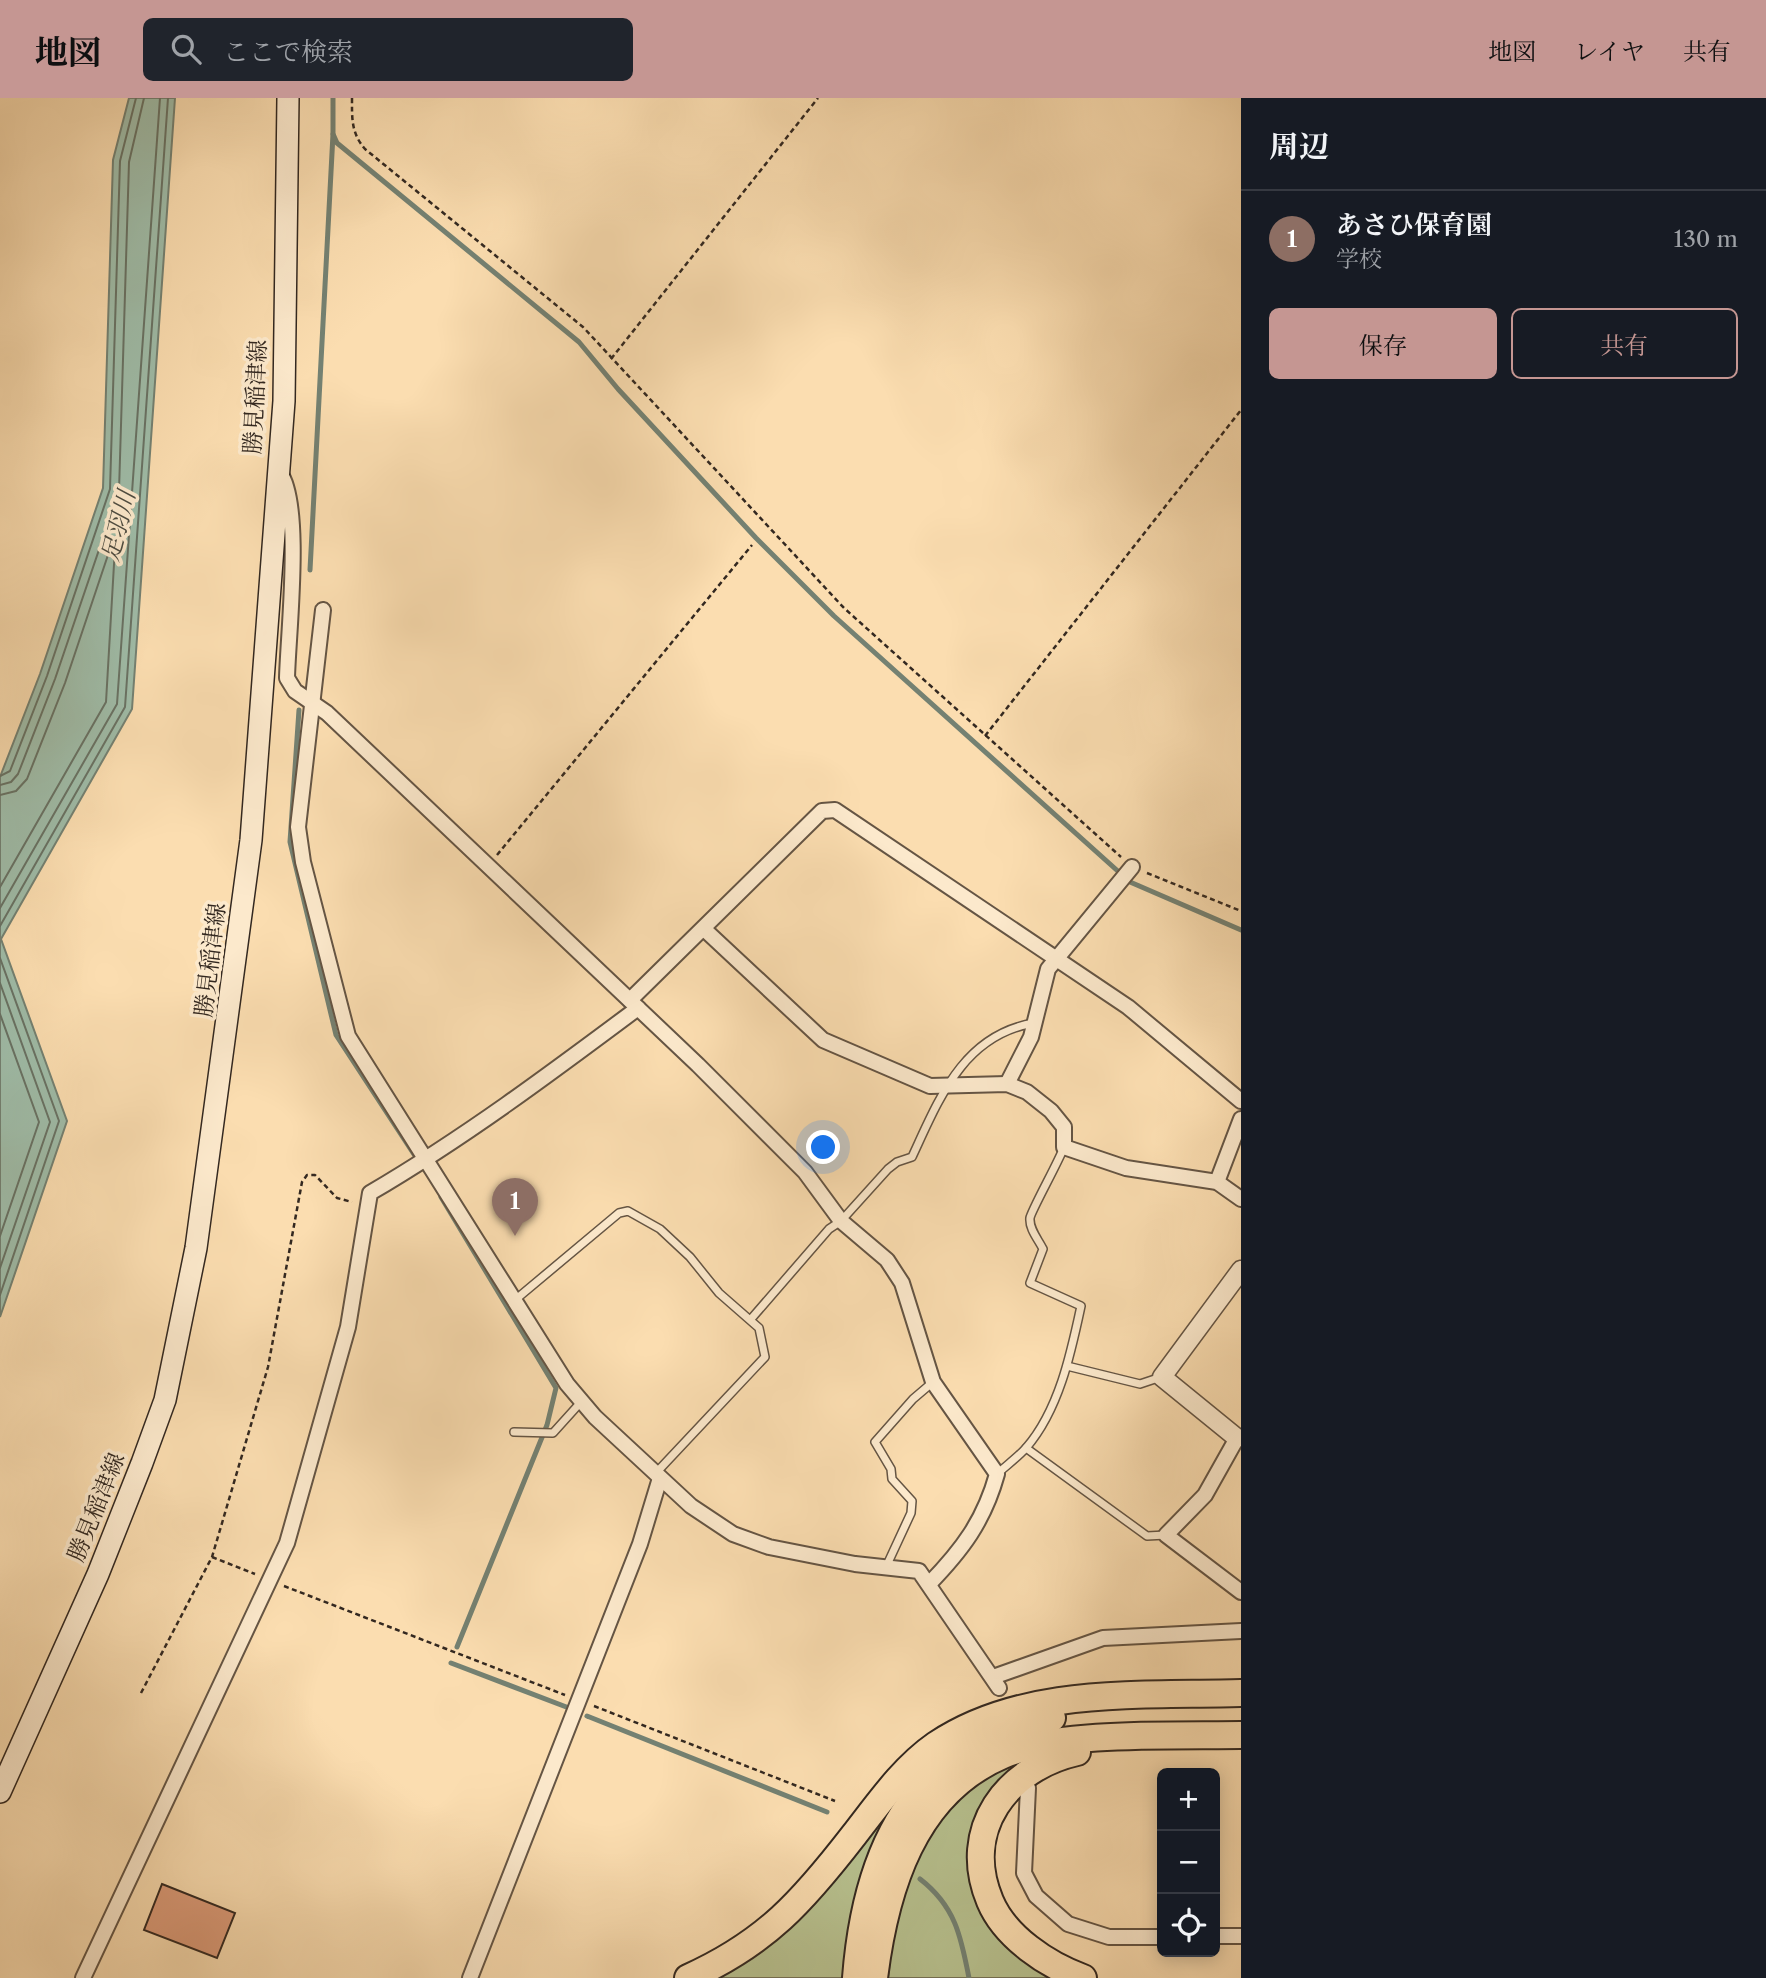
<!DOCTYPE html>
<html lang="ja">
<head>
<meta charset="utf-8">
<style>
	body { margin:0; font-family:"Libre Caslon Text","Noto Serif JP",serif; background:#20242c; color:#f1f3f6 }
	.controls { position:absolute; right:21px; bottom:21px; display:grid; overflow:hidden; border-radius:10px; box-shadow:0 4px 18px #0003 }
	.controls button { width:63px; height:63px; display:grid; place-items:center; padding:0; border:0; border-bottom:2px solid #363941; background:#171b24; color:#f1f3f6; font:35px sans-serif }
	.you { position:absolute; left:824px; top:1050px; width:24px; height:24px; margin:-18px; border:5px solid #fff; border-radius:50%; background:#1a73e8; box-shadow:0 0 0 10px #1a73e833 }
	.badge { display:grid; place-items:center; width:46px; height:46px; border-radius:50%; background:#c59692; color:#fff; font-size:23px; font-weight:700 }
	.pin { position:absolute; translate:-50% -58px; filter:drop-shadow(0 2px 4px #0008) }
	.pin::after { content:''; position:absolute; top:37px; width:24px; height:21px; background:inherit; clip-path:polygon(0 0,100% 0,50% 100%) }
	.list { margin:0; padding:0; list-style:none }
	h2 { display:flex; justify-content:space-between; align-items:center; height:91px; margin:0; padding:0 28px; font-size:30px }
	h2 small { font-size:23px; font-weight:400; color:#9ea1a6 }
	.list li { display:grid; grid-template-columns:46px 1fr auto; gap:21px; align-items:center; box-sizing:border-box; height:98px; padding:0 28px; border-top:2px solid #363941 }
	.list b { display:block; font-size:26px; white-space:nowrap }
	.list p { margin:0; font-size:23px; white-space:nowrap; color:#9ea1a6 }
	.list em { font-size:23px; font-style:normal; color:#9ea1a6 }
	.actions { display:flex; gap:14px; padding:21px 28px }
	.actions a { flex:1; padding:16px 0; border:2px solid #c59692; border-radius:10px; text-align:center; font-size:24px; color:#c59692 }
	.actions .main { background:#c59692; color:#111 }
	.icon { flex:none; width:38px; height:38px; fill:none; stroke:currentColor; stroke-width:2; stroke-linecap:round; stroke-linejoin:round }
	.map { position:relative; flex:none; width:1241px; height:1880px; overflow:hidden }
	header { display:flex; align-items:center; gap:42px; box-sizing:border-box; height:98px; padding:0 35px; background:#c59692; color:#111 }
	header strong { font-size:33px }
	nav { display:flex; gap:38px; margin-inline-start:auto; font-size:24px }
	.search { width:490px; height:63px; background:#20242c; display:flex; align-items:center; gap:18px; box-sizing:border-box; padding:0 24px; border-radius:10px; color:#9ea1a6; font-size:26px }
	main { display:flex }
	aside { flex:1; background:#171b24 }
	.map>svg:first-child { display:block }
</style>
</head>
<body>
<header>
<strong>地図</strong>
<div class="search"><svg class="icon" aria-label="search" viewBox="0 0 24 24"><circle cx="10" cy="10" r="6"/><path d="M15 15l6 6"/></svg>ここで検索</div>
<nav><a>地図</a><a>レイヤ</a><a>共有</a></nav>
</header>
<main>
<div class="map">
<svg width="1241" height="1880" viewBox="0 0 1241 1880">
	<rect width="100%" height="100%" fill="#fbddb0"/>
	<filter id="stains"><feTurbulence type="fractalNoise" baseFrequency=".00286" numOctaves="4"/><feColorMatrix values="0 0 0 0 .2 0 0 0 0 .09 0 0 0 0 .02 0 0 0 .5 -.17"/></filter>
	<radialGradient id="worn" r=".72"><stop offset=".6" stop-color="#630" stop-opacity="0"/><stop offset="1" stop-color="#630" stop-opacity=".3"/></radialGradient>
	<g fill="#b8c290" stroke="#767558" stroke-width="2">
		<polygon points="1037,1652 972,1770 1061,1880 888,1880 895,1820 920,1738 971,1685"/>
		<polygon points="900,1688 849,1880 699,1880 735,1862"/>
	</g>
	<polygon fill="#9fbca8" stroke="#748172" stroke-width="2" points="129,0 175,0 132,611 1,841 67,1023 0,1219 0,679 40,576 103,390 113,62"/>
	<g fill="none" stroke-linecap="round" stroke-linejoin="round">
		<g stroke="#697264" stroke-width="2">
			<polyline points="0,678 10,673 47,578 110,391 120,63 136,0"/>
			<polyline points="0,687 11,684 18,676 55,581 119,393 129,64 144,0"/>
			<polyline points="0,697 16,693 27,681 65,585 110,451 115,449 106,604 0,789"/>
			<polyline points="0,810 117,606 160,0"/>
			<polyline points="0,828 125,609 168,0"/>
			<polyline points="0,860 59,1023 0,1197"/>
			<polyline points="0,885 50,1024 0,1170"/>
			<polyline points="0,916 39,1024 0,1138"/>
		</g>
		<g stroke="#748172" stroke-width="5">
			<polyline points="333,0 333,36 337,45 579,244 618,291 756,440 834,518 1130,784 1241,832"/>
			<polyline points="310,472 333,36"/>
			<polyline points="299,612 290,744 336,937 419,1064"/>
			<polyline points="441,1099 556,1290 547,1327 457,1549"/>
			<polyline points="451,1565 569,1610"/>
			<polyline points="587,1618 827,1714"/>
			<path d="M920,1781C955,1808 961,1838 969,1880"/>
		</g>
	</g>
	<polygon fill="#dc9b79" stroke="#332820" stroke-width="2" points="162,1786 235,1815 217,1860 144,1832"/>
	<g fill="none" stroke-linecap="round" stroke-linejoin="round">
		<defs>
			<g id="service">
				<polyline points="515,1202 619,1115 628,1113 660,1131 690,1159 719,1195 759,1230 765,1259 655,1376"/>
				<path d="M751,1221L829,1131L841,1123L888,1071L897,1064L912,1059C939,1001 963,937 1034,925"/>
				<polyline points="1067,1268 1140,1286 1161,1279"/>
				<polyline points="514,1334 553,1335 581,1304"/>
				<polyline points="1026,1350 1147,1438 1166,1437"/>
				<path d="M997,1376C1007,1367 1018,1359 1026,1350C1059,1312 1071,1255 1081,1208L1030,1185L1043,1151C1038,1141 1029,1131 1030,1120C1031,1113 1059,1063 1064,1049"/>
				<polyline points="886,1469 911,1415 912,1403 892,1381 891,1371 875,1344 913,1301 933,1284"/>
			</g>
			<g id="minor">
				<path d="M280,375C303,408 288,535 287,580L295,593L327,615L698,967L805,1074L841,1123L887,1162L902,1185L933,1284L997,1376C984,1423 962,1452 929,1486"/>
				<polyline points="323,512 298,729 303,764 348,938 567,1286 595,1319 691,1408 733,1436 769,1449 855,1466 919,1473 999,1590"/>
				<polyline points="704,831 823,942 930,988 1007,986 1027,994 1051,1013 1064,1029 1064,1049 1126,1070 1217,1084 1241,1101"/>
				<polyline points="630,902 822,713 835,712 1128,909 1241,1003"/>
				<polyline points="1007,986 1031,939 1048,871 1132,769"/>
				<polyline points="1217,1084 1241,1021"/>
				<polyline points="1237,1340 1205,1397 1166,1437 1241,1494"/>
				<polyline points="993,1579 1103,1540 1241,1533"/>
				<polyline points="1028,1690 1024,1775 1036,1798 1068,1826 1109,1839 1162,1839"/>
				<polyline points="1215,1838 1241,1838"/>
				<path d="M83,1880L287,1445L348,1229L370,1095C464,1040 551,975 638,910"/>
				<polyline points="470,1880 640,1446 660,1380"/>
			</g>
			<polyline id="tertiary" points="1237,1340 1162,1279 1241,1172"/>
			<polyline id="secondary" points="0,1694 98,1476 142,1365 165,1302 196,1150 251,742 284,303 288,0"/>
			<g id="motorway">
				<path d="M1077,1654C1007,1670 960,1731 990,1803C1005,1839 1047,1867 1083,1880"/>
				<path d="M688,1880C766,1845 803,1803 854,1737C879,1705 903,1670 936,1647C1024,1588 1141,1598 1241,1595"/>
				<path d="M856,1880C863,1789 891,1690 981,1646C1004,1635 1028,1628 1052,1620"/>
				<path d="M874,1880C885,1792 913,1695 1003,1657C1059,1633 1178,1638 1241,1637"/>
			</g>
		</defs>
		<use href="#service" stroke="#655544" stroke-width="10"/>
		<use href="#minor" stroke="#655544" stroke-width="18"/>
		<use href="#tertiary" stroke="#655544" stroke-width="21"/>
		<use href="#secondary" stroke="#332820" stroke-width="24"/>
		<use href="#motorway" stroke="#332820" stroke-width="30"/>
		<g stroke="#332820" stroke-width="2.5" stroke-dasharray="5 3.5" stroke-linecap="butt">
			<path d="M352,0C352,20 351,35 365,51L583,229L844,510L1121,759"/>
			<polyline points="611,261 818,0"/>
			<polyline points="985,638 1241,312"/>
			<polyline points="497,757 752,447"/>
			<polyline points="1147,775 1241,813"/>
			<polyline points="212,1459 255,1476"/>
			<polyline points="284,1488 565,1597"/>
			<polyline points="141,1595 212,1459 268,1269 302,1084 307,1077 315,1077 337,1100 352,1104"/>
			<polyline points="594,1608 835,1703"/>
		</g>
		<use href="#service" stroke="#fce9cc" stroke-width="7"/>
		<use href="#minor" stroke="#fce9cc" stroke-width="14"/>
		<use href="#tertiary" stroke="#fce9cc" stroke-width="18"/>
		<use href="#secondary" stroke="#fce9cc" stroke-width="21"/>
		<use href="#motorway" stroke="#fbddb0" stroke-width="26"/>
	</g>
	<g text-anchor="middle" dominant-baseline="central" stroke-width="7" stroke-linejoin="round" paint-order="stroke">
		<g font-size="23" fill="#332820" stroke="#fce9cc">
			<text transform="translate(255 299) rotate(-87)">勝見稲津線</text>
			<text transform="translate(210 862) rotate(-83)">勝見稲津線</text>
			<text transform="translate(96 1409) rotate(-68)">勝見稲津線</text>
		</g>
		<g font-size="24" font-style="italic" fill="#4e4d42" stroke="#fce9cc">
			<text transform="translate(118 428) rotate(-76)">足羽川</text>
		</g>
	</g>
	<rect width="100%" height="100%" filter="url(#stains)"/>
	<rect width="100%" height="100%" fill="url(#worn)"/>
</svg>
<div class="controls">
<button>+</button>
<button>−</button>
<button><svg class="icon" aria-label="locate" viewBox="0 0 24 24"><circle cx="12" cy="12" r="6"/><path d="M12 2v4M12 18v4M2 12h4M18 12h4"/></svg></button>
</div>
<div class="you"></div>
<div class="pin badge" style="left:515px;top:1138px;background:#8d6e63">1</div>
</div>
<aside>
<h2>周辺<small></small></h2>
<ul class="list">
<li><span class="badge" style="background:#8d6e63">1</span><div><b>あさひ保育園</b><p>学校</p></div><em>130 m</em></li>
</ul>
<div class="actions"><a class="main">保存</a><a>共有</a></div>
</aside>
</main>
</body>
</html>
